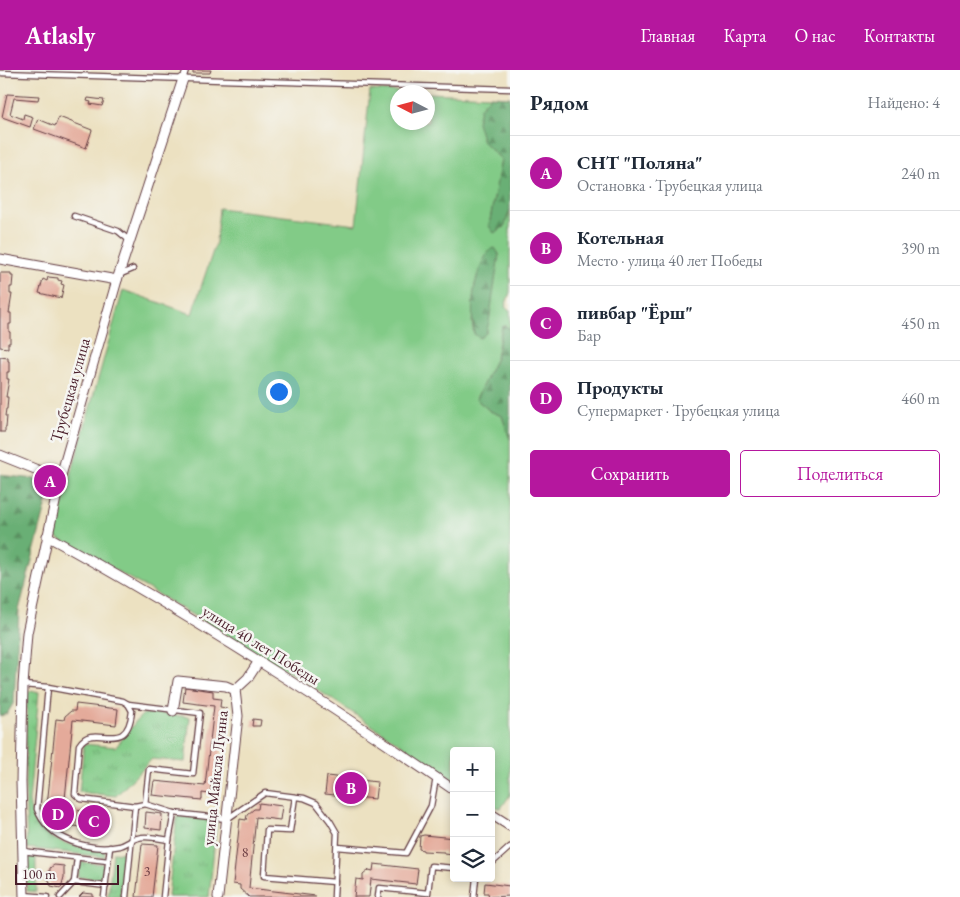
<!DOCTYPE html>
<html lang="ru">
<head>
<meta charset="utf-8">
<style>
	body { margin:0; font-family:"EB Garamond",serif; background:#f6f6f7; color:#1f2937 }
	.controls { position:absolute; right:15px; bottom:15px; display:grid; overflow:hidden; border-radius:5px; box-shadow:0 2px 8px #0003 }
	.controls button { width:45px; height:45px; display:grid; place-items:center; padding:0; border:0; border-bottom:1px solid #e0e1e3; background:#fff; color:#1f2937; font:25px sans-serif }
	.compass { position:absolute; left:390px; top:15px; width:45px; height:45px; border-radius:50%; background:#fff; box-shadow:0 2px 8px #0003; rotate:276deg }
	.scale { position:absolute; left:15px; bottom:12px; width:104px; box-sizing:border-box; padding-left:5px; border:2px solid #4a1f2b; border-top:0; font-size:14px; line-height:18px; white-space:nowrap; color:#4a1f2b; -webkit-text-stroke:4px #f6f6f2; paint-order:stroke }
	.you { position:absolute; left:278px; top:321px; width:18px; height:18px; margin:-12px; border:4px solid #fff; border-radius:50%; background:#1a73e8; box-shadow:0 0 0 8px #1a73e833 }
	.badge { display:grid; place-items:center; width:32px; height:32px; border-radius:50%; background:#b5179e; color:#fff; font-size:16px; font-weight:700 }
	.pin { position:absolute; translate:-50% -50%; border:2px solid #fff; box-shadow:0 1px 5px #0006 }
	.list { margin:0; padding:0; list-style:none }
	h2 { display:flex; justify-content:space-between; align-items:center; height:65px; margin:0; padding:0 20px; font-size:21px }
	h2 small { font-size:16px; font-weight:400; color:#747a83 }
	.list li { display:grid; grid-template-columns:32px 1fr auto; gap:15px; align-items:center; box-sizing:border-box; height:75px; padding:0 20px; border-top:1px solid #e0e1e3 }
	.list b { display:block; font-size:19px; white-space:nowrap }
	.list p { margin:0; font-size:16px; white-space:nowrap; color:#747a83 }
	.list em { font-size:16px; font-style:normal; color:#747a83 }
	.actions { display:flex; gap:10px; padding:15px 20px }
	.actions a { flex:1; padding:11px 0; border:1px solid #b5179e; border-radius:5px; text-align:center; font-size:18px; color:#b5179e }
	.actions .main { background:#b5179e; color:#fff }
	.icon { flex:none; width:28px; height:28px; fill:none; stroke:currentColor; stroke-width:2; stroke-linecap:round; stroke-linejoin:round }
	.map { position:relative; flex:none; width:510px; height:827px; overflow:hidden }
	header { display:flex; align-items:center; gap:30px; box-sizing:border-box; height:70px; padding:0 25px; background:#b5179e; color:#fff }
	header strong { font-size:24px }
	nav { display:flex; gap:28px; margin-inline-start:auto; font-size:18px }
	main { display:flex }
	aside { flex:1; background:#fff }
	.map>svg:first-child { display:block }
</style>
</head>
<body>
<header>
<strong>Atlasly</strong>
<nav><a>Главная</a><a>Карта</a><a>О нас</a><a>Контакты</a></nav>
</header>
<main>
<div class="map">
<svg width="510" height="827" viewBox="0 0 510 827">
	<defs>
		<pattern id="forest-firs" width="22" height="20" patternUnits="userSpaceOnUse" patternTransform="scale(1.25)"><rect width="22" height="20" fill="#69af74"/><path d="M5 1l3.5 6h-7zM16 11l3.5 6h-7z" fill="#588e5f"/></pattern>
		<pattern id="park-tufts" width="24" height="20" patternUnits="userSpaceOnUse" patternTransform="scale(1.25)"><rect width="24" height="20" fill="#82cb87"/><path d="M3 7l-1-3M5 7V3M7 7l1-3M15 17l-1-3M17 17v-4M19 17l1-3" fill="none" stroke="#72ae75"/></pattern>
	</defs>
	<rect width="100%" height="100%" fill="#f6f6f2"/>
	<filter id="ink" filterUnits="userSpaceOnUse"><feTurbulence type="fractalNoise" baseFrequency=".02" numOctaves="2"/><feDisplacementMap in="SourceGraphic" scale="10" xChannelSelector="R" yChannelSelector="G"/><feConvolveMatrix kernelMatrix="1 2 1 2 8 2 1 2 1" color-interpolation-filters="sRGB"/></filter>
	<filter id="wash" filterUnits="userSpaceOnUse"><feTurbulence type="fractalNoise" baseFrequency=".0096" numOctaves="4" result="noise"/><feDisplacementMap in="SourceGraphic" scale="20" xChannelSelector="R" yChannelSelector="G"/><feGaussianBlur stdDeviation="1.12" result="paint"/><feColorMatrix in="noise" values="0 0 0 0 0 0 0 0 0 0 0 0 0 0 0 0 0 1.4 0 .05"/><feComposite in="paint" operator="in"/></filter>
	<g filter="url(#wash)">
		<rect width="100%" height="100%" fill="#ece1c1"/>
		<path fill="#82cb87" stroke="#667559" fill-rule="evenodd" d="M370,20L416,22H398V52H428V23L491,26L480,38L483,72L501,89L489,156L504,157L510,140V222L505,237L510,240V259L505,256L502,257L496,288L476,329L490,341L502,346L510,369V725L501,738L491,736V681H454V711L437,698L304,611L152,521L54,466L123,220L192,244L216,172L219,138L356,155ZM499,184L486,263L474,264L472,252L475,214Z"/>
		<g fill="url(#forest-firs)" stroke="#5a6750">
			<polygon points="491,26 510,27 510,140 504,157 494,163 489,156 501,89 483,72 477,52 480,38"/>
			<path d="M495,178L499,184L489,252L486,263L480,268L474,264C470,237 473,200 491,179Z"/>
			<polygon points="505,256 510,259 510,369 502,346 490,341 476,329 496,288 502,257"/>
			<polygon points="0,405 43,410 47,414 50,421 19,540 14,632 7,644 0,646"/>
		</g>
		<g fill="url(#park-tufts)" stroke="#667559">
			<path d="M27,621L39,622L29,731C34,773 71,776 105,780L104,787L27,778L25,712Z"/>
			<polygon points="155,643 190,647 185,692 152,689 116,726 79,722 84,674 116,677 137,650 143,644"/>
			<polygon points="177,746 217,750 209,827 168,827"/>
			<polygon points="113,782 125,783 120,827 108,827"/>
			<polygon points="26,785 36,786 36,822 27,821"/>
			<polygon points="80,792 104,794 102,809 78,807"/>
		</g>
		<g id="blocks">
			<g fill="#e4aa9a">
				<polygon points="193,0 211,0 210,3 193,3"/>
				<polygon points="7,24 39,26 38,30 14,28 10,44 23,49 24,44 33,47 30,57 2,47"/>
				<polygon points="88,28 104,30 102,36 90,34 91,32 87,31"/>
				<polygon points="59,47 92,60 86,78 34,59 38,49 55,56"/>
				<polygon points="0,203 11,203 11,206 13,206 12,217 10,217 10,224 12,224 9,243 11,243 11,254 9,254 9,262 10,262 10,273 8,273 8,278 0,277"/>
				<polygon points="48,207 58,208 58,210 62,211 61,214 64,215 61,228 39,223 43,209 47,211"/>
				<polygon points="0,287 8,288 8,291 9,291 9,302 7,302 7,309 9,309 6,327 8,327 7,339 6,339 5,346 7,346 6,358 5,358 5,362 0,362"/>
				<polygon points="185,617 213,621 213,628 221,629 220,637 226,638 217,717 211,716 210,724 202,723 202,730 152,725 154,711 205,716 214,636 183,632"/>
				<polygon points="76,634 118,639 116,655 73,650 64,739 108,744 106,759 62,755 63,748 59,748 54,741 54,737 47,736 56,649 64,650 65,646 71,641 75,641"/>
				<polygon points="253,649 261,650 260,656 252,656"/>
				<polygon points="327,706 377,712 375,729 325,724"/>
				<polygon points="259,733 282,736 280,750 256,747 249,818 316,826 316,827 249,827 240,819 240,815 233,814 240,749 246,750 247,745 254,739 258,739"/>
				<polygon points="146,742 162,744 161,760 145,758"/>
				<polygon points="424,765 454,768 454,785 444,784 444,782 423,781 423,780 419,779 420,766"/>
				<polygon points="142,774 158,775 152,827 136,827"/>
				<polygon points="374,794 418,799 416,814 371,809 369,827 354,827 356,809 363,810 363,805 369,800 373,801"/>
				<polygon points="54,795 64,796 64,807 61,818 51,816 49,810 47,809 48,801 50,801 50,798"/>
				<polygon points="485,813 510,816 510,826 489,827 488,823 484,823"/>
				<polygon points="83,823 93,824 93,827 79,827"/>
			</g>
		</g>
	</g>
	<g filter="url(#ink)">
		<use href="#blocks" fill-opacity="0" stroke="#623c42" stroke-width="1"/>
		<g fill="none" stroke-linecap="round" stroke-linejoin="round">
			<defs>
				<g id="service">
					<polyline points="0,3 510,19"/>
					<polyline points="183,9 186,0"/>
					<polyline points="74,146 118,161 130,171"/>
					<polyline points="121,204 133,199"/>
					<path d="M23,615L48,617L123,631L128,634L132,641C127,689 94,650 79,675L75,724L81,729L135,736L145,734L174,743L227,749L265,723L304,728L316,733L330,751L337,763L334,827"/>
					<path d="M48,617L37,739C48,770 90,782 120,776C127,774 132,769 138,768C147,765 160,769 169,770"/>
					<polyline points="128,634 200,643 193,704 149,699 145,734"/>
					<polyline points="295,727 290,761 267,760 264,806 335,812"/>
					<polyline points="337,777 406,783 431,736 436,708"/>
					<polyline points="22,781 108,791"/>
					<polyline points="491,794 510,777"/>
					<polyline points="74,812 77,788"/>
					<polyline points="23,825 47,827"/>
					<polyline points="60,827 74,812 106,816"/>
					<polyline points="104,827 110,777"/>
					<polyline points="126,827 135,736"/>
					<polyline points="163,827 169,770 174,743"/>
					<polyline points="378,827 379,818 428,823 431,796 454,798"/>
					<polyline points="474,827 476,808"/>
				</g>
				<g id="minor">
					<polyline points="0,189 117,210"/>
					<polyline points="0,385 60,409"/>
					<path d="M47,466C187,543 322,629 454,720"/>
					<polyline points="235,620 248,608 259,591"/>
					<polyline points="173,641 178,611 226,616 235,620 238,646 218,827"/>
					<polyline points="491,744 510,756"/>
					<polyline points="24,827 21,712 23,615 27,563 60,409 117,210 183,9"/>
				</g>
			</defs>
			<use href="#service" stroke="#623c42" stroke-width="7"/>
			<use href="#minor" stroke="#623c42" stroke-width="11"/>
			<use href="#service" stroke="#fff" stroke-width="4.5"/>
			<use href="#minor" stroke="#fff" stroke-width="9"/>
		</g>
	</g>
	<g text-anchor="middle" dominant-baseline="central" stroke-width="5" stroke-linejoin="round" paint-order="stroke">
		<g font-size="14" fill="#704247">
			<text x="245" y="782">8</text>
			<text x="147" y="801">3</text>
		</g>
		<g font-size="16" fill="#4a1f2b" stroke="#f6f6f2">
			<text transform="translate(70 320) rotate(-74)">Трубецкая улица</text>
			<text transform="translate(261 575) rotate(32)">улица 40 лет Победы</text>
			<text transform="translate(215 708) rotate(-84)">улица Майкла Лунна</text>
		</g>
	</g>
</svg>
<div class="controls">
<button>+</button>
<button>−</button>
<button><svg class="icon" aria-label="layers" viewBox="0 0 24 24"><path d="M12 4l9 5-9 5-9-5zM3 14l9 5 9-5"/></svg></button>
</div>
<svg class="compass" viewBox="-18 -18 36 36"><path d="M0-13l5 13h-10z" fill="#e53935"/><path d="M0 13l5-13h-10z" fill="#747a83"/></svg>
<div class="scale">100 m</div>
<div class="you"></div>
<div class="pin badge" style="left:50px;top:411px">A</div>
<div class="pin badge" style="left:351px;top:718px">B</div>
<div class="pin badge" style="left:94px;top:751px">C</div>
<div class="pin badge" style="left:58px;top:744px">D</div>
</div>
<aside>
<h2>Рядом<small>Найдено: 4</small></h2>
<ul class="list">
<li><span class="badge">A</span><div><b>СНТ &quot;Поляна&quot;</b><p>Остановка · Трубецкая улица</p></div><em>240 m</em></li>
<li><span class="badge">B</span><div><b>Котельная</b><p>Место · улица 40 лет Победы</p></div><em>390 m</em></li>
<li><span class="badge">C</span><div><b>пивбар &quot;Ёрш&quot;</b><p>Бар</p></div><em>450 m</em></li>
<li><span class="badge">D</span><div><b>Продукты</b><p>Супермаркет · Трубецкая улица</p></div><em>460 m</em></li>
</ul>
<div class="actions"><a class="main">Сохранить</a><a>Поделиться</a></div>
</aside>
</main>
</body>
</html>
